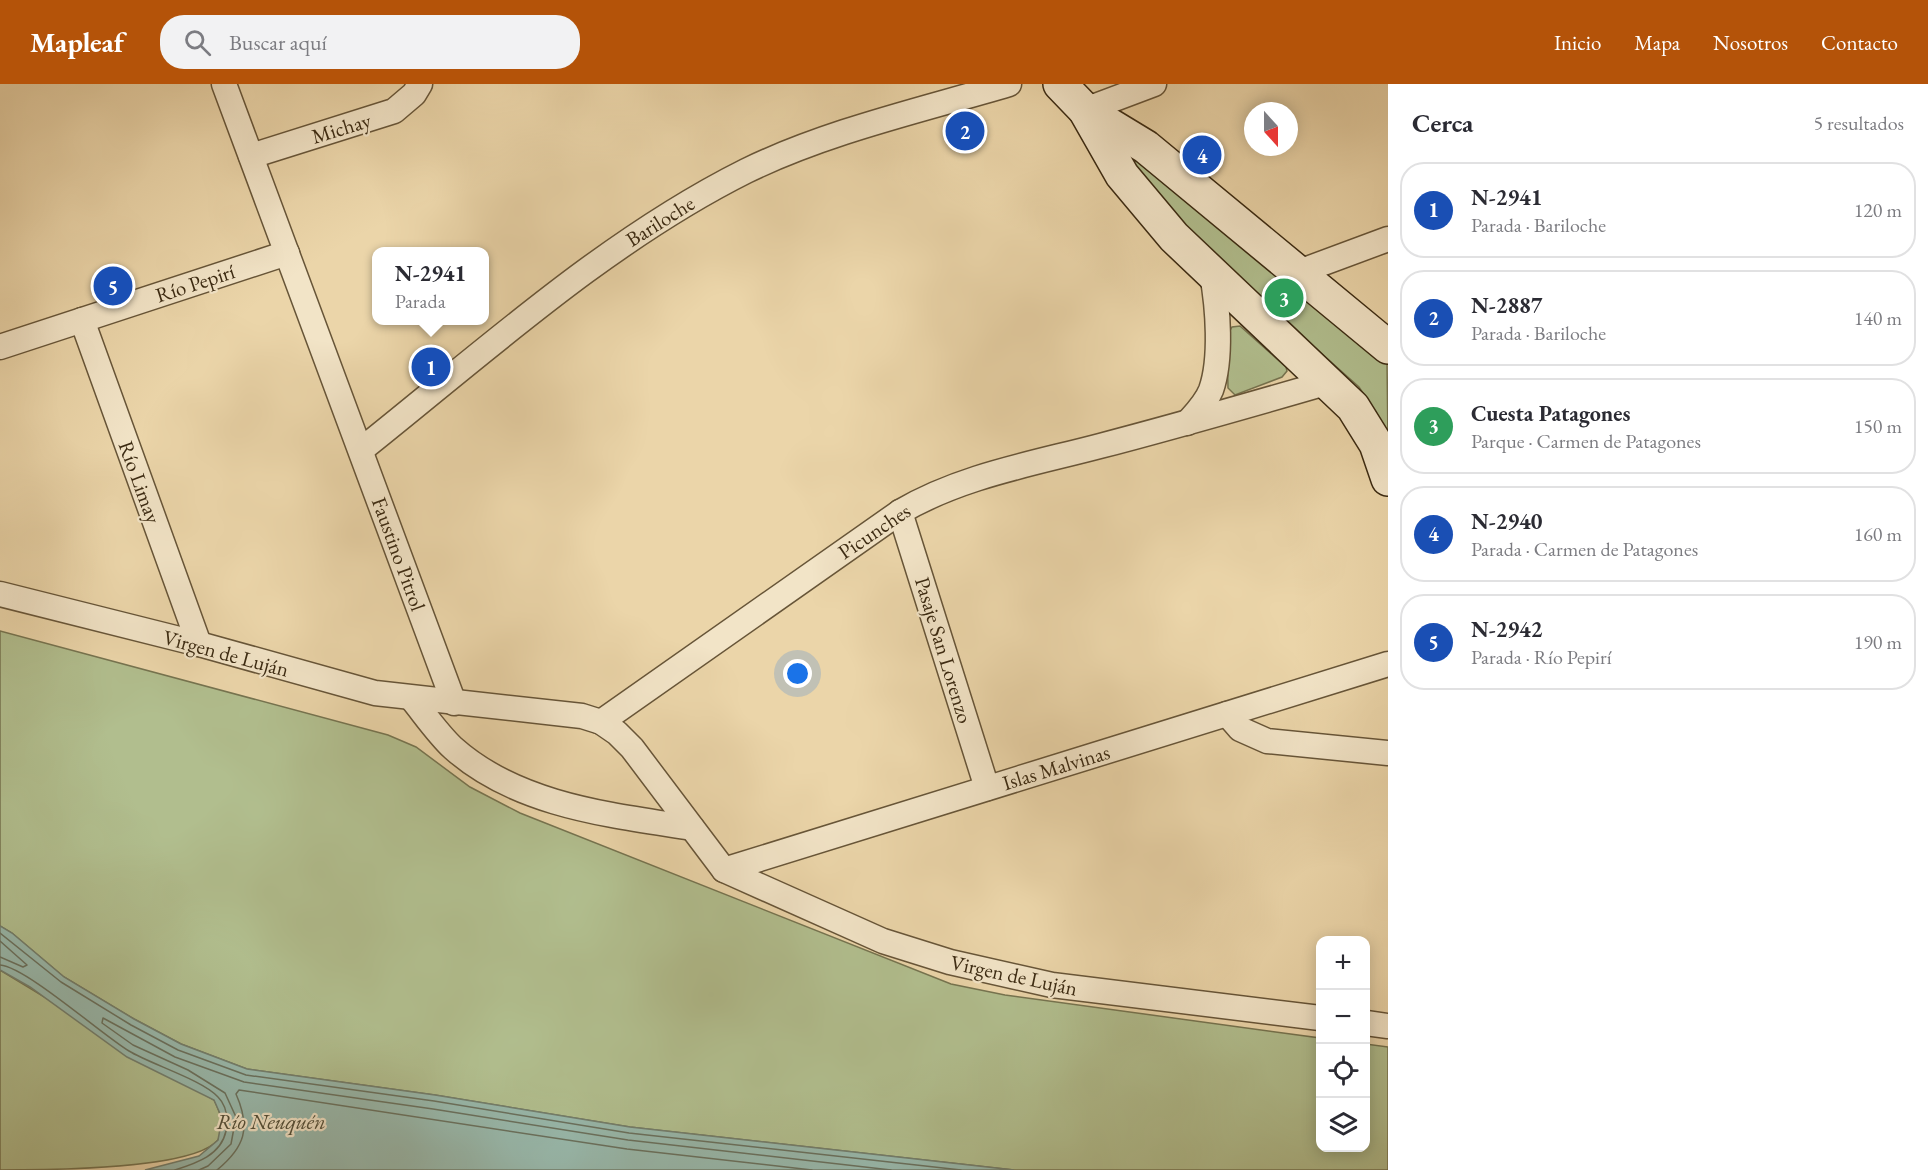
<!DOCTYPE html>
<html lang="es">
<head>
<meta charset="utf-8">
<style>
	body { margin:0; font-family:"EB Garamond",serif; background:#f2f2f3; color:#2b2b33 }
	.controls { position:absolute; right:18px; bottom:18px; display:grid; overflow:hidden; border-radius:12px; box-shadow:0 3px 15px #0003 }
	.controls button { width:54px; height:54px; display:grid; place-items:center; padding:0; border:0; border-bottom:2px solid #e1e1e2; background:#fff; color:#2b2b33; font:30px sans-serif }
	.compass { position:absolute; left:1244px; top:18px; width:54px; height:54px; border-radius:50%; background:#fff; box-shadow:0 3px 15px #0003; rotate:159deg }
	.you { position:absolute; left:798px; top:590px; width:21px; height:21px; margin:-15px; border:4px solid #fff; border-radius:50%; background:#1a73e8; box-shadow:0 0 0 9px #1a73e833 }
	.badge { display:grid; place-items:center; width:39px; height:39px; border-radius:50%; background:#b45309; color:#fff; font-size:20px; font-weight:700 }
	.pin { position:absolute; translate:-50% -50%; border:3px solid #fff; box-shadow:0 2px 6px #0006 }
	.popup { position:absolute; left:372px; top:163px; width:117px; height:78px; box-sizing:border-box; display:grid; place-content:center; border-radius:12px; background:#fff; filter:drop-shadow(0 2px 4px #0005); font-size:20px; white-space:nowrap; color:#7c7c81 }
	.popup b { font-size:22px; color:#2b2b33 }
	.popup::after { content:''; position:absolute; left:50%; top:100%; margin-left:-12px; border:12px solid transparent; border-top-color:#fff }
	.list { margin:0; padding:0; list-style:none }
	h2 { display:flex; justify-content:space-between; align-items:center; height:78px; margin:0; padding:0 24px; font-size:26px }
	h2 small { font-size:20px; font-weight:400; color:#7c7c81 }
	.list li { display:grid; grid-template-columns:39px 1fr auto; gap:18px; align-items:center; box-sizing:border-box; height:96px; margin:0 12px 12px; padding:0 12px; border:2px solid #e1e1e2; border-radius:24px }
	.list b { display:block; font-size:22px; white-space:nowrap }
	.list p { margin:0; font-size:20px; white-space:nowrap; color:#7c7c81 }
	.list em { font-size:20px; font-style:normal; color:#7c7c81 }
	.icon { flex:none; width:33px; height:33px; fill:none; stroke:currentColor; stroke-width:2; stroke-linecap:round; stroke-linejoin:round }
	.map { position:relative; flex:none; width:1388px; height:1086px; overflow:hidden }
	header { display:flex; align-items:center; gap:36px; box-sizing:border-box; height:84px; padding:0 30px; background:#b45309; color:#fff }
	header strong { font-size:28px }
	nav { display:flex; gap:33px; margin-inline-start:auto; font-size:21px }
	.search { width:420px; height:54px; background:#f2f2f3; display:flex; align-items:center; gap:15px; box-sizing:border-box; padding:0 21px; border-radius:24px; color:#7c7c81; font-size:22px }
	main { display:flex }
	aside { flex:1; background:#fff }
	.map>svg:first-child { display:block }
</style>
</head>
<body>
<header>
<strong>Mapleaf</strong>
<div class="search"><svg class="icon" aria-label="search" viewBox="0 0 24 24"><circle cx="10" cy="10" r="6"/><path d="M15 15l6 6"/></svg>Buscar aquí</div>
<nav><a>Inicio</a><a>Mapa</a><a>Nosotros</a><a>Contacto</a></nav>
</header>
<main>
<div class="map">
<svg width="1388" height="1086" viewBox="0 0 1388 1086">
	<rect width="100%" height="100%" fill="#ebd5a9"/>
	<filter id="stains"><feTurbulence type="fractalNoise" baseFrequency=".00333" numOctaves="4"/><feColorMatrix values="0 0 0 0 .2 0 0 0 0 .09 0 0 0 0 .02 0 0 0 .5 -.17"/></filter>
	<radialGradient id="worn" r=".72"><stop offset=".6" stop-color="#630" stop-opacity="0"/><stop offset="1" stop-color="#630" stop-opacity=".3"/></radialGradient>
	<g fill="#b1be8e" stroke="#767450" stroke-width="1.5">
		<polygon points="1110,56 1387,278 1388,359 1377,330 1359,303 1202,163"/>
		<polygon points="1240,242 1286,283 1287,287 1282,293 1235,311 1228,304 1227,252 1232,243"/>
		<polygon points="0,547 388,651 416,663 470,703 520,729 951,900 1005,911 1320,954 1320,1064 1366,1064 1366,960 1388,963 1388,1086 1014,1086 630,1043 435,1011 247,985 181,960 134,935 64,893 12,849 0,842"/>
		<path d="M0,886L214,1016C220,1028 226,1043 218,1056C193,1086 46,1086 0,1086Z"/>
	</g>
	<polygon fill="#98b8ab" stroke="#737f6e" stroke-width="1.5" points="0,842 12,849 64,893 134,935 181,960 247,985 435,1011 630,1043 1014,1086 145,1086 199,1072 218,1056 222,1034 214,1016 127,973 30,903 0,886"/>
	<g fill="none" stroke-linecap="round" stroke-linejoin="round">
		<g stroke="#6a715e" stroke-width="1.5">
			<polyline points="0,849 61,898 131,941 178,966 246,991 434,1017 629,1049 961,1086"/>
			<polyline points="0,857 27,881 23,883 0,873"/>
			<path d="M0,881C26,883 101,950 129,967C150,980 203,996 218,1013C227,1022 228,1035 226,1047C221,1071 197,1079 175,1086"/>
			<polyline points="199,1086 208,1082 231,1060 236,1033 225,1009 188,986 133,961 102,939 103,934 175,973 244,998 433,1025 628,1056 891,1086"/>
			<path d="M217,1086C245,1063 251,1044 236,1010L239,1006L627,1065L812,1086"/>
		</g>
		<defs>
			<g id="street">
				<polyline points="224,0 454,619"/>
				<polyline points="1085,26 1154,0"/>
				<polyline points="251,72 394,27 414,10 420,0"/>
				<polyline points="1299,188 1388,155"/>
				<polyline points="82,236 199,560"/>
				<polyline points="0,263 287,169"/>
				<path d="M1187,339C1196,329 1206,319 1211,306C1222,275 1218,223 1212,190"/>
				<path d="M361,366C483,269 606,157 746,87C828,47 922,26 1009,0"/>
				<polyline points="900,428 987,704"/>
				<polyline points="0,510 199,560 375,609 582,632 601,638 617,649 632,664 724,786 883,857 950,878 1052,901 1320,934"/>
				<path d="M412,615C425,631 438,650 453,664C518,722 611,731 692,744"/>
				<polyline points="1227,630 1240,645 1267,657 1388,669"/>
				<path d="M601,638L900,428C961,392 1032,380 1100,362C1177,342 1253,320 1329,298"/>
				<polyline points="724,786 1388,580"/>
				<polyline points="1366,939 1388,942"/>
			</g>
			<g id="secondary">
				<polyline points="1060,0 1085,26 1122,91 1174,153 1353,323 1376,360 1388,395"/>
				<polyline points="1085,26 1146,63 1388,263"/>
			</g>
		</defs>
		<use href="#street" stroke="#675538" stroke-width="27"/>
		<use href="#secondary" stroke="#3b2a12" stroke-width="36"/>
		<use href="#street" stroke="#f2e4c7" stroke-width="24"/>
		<use href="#secondary" stroke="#f2e4c7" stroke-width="33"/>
	</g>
	<g text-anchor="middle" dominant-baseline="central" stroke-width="4.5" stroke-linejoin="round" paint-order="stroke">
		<g font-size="21" fill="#3b2a12" stroke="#f2e4c7">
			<text transform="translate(341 44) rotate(-17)">Michay</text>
			<text transform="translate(660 137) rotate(-32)">Bariloche</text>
			<text transform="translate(195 199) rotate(-18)">Río Pepirí</text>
			<text transform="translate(140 398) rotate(70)">Río Limay</text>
			<text transform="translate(874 447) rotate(-34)">Picunches</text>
			<text transform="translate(399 470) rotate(70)">Faustino Pitrol</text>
			<text transform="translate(944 566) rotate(73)">Pasaje San Lorenzo</text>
			<text transform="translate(226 569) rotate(15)">Virgen de Luján</text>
			<text transform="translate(1056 683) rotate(-17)">Islas Malvinas</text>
			<text transform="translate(1014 891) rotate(12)">Virgen de Luján</text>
		</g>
		<g font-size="22" font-style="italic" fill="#524e38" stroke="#f2e4c7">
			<text x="271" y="1037">Río Neuquén</text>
		</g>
	</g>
	<rect width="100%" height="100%" filter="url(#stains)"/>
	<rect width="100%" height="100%" fill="url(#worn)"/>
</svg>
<div class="controls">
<button>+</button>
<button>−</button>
<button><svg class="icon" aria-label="locate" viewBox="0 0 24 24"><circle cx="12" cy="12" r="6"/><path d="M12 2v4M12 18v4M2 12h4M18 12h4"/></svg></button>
<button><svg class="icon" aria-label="layers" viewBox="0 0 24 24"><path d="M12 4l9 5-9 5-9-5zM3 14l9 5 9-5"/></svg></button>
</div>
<svg class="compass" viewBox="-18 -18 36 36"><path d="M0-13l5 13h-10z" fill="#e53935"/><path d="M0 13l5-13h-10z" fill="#7c7c81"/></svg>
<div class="you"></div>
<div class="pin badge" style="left:431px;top:283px;background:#1a4fb4">1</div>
<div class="popup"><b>N-2941</b>Parada</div>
<div class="pin badge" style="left:965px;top:47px;background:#1a4fb4">2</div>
<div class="pin badge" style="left:1284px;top:214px;background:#2e9e5b">3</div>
<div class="pin badge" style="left:1202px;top:71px;background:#1a4fb4">4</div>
<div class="pin badge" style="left:113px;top:202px;background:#1a4fb4">5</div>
</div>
<aside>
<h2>Cerca<small>5 resultados</small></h2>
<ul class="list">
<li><span class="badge" style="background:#1a4fb4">1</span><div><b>N-2941</b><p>Parada · Bariloche</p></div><em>120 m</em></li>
<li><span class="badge" style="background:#1a4fb4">2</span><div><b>N-2887</b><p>Parada · Bariloche</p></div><em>140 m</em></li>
<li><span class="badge" style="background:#2e9e5b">3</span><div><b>Cuesta Patagones</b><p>Parque · Carmen de Patagones</p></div><em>150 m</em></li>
<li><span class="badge" style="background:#1a4fb4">4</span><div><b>N-2940</b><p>Parada · Carmen de Patagones</p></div><em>160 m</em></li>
<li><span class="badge" style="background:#1a4fb4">5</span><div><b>N-2942</b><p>Parada · Río Pepirí</p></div><em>190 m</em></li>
</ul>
</aside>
</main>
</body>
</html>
